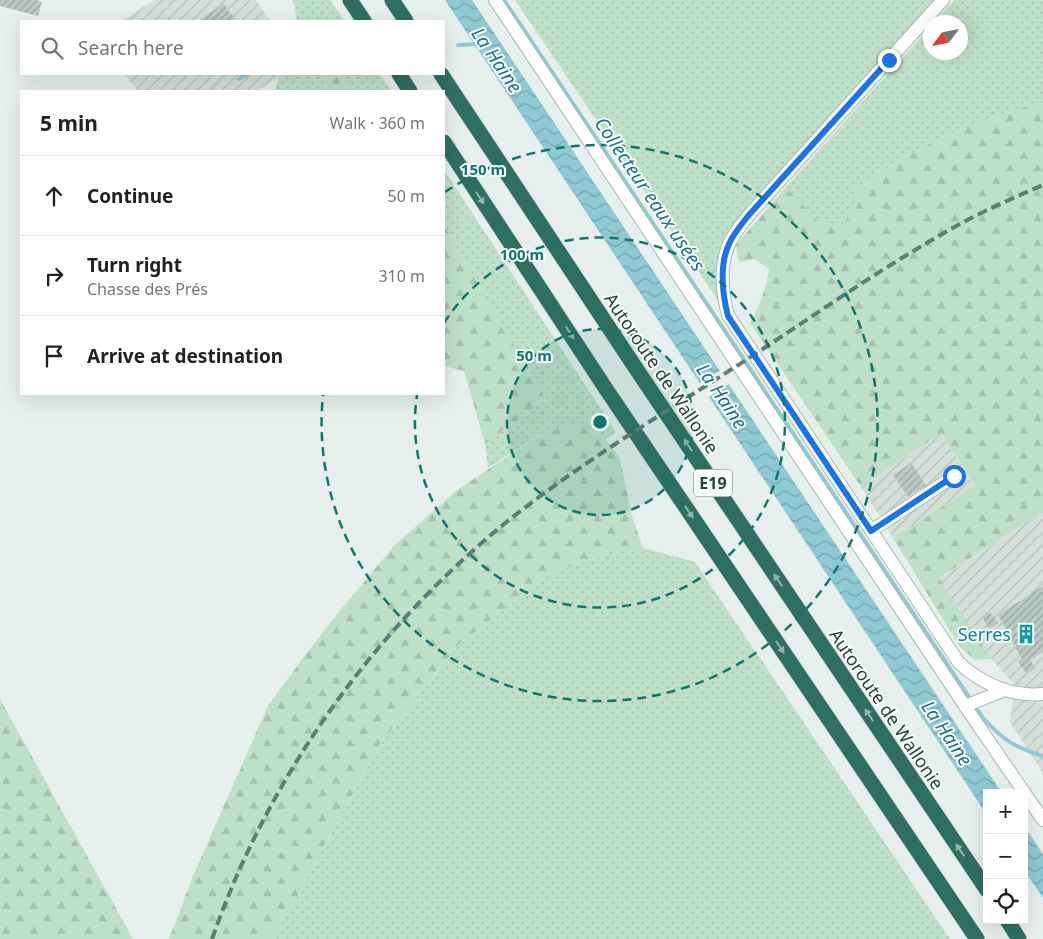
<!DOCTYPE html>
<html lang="en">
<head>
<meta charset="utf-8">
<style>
	body { margin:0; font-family:"Noto Sans",sans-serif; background:#f6f6f6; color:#202124 }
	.controls { position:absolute; right:15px; bottom:15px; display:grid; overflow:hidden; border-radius:0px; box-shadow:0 5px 20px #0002 }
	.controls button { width:45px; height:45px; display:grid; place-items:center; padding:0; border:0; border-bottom:1px solid #e0e0e0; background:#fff; color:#202124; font:25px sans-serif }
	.compass { position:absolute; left:923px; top:15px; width:45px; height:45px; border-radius:50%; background:#fff; box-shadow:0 5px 20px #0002; rotate:238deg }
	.stop { position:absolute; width:15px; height:15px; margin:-11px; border:4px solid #1a73e8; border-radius:50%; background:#fff }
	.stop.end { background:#1a73e8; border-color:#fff; box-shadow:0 1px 5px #0008 }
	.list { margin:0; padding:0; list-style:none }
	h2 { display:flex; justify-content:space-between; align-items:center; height:65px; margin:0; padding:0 20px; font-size:21px }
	h2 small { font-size:16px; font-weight:400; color:#757577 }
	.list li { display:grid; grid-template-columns:32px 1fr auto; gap:15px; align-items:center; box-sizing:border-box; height:80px; padding:0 20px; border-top:1px solid #e0e0e0 }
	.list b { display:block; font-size:19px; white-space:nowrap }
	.list p { margin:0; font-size:16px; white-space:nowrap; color:#757577 }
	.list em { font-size:16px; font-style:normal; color:#757577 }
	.icon { flex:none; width:28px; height:28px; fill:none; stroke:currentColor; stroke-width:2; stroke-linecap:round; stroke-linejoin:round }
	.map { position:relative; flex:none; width:1043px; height:939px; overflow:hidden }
	.search { position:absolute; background:#fff; box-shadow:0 5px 20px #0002; left:20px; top:20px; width:425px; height:55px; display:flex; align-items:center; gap:12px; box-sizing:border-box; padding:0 18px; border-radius:0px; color:#757577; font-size:19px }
	.panel { position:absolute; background:#fff; box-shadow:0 5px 20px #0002; left:20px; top:90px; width:425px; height:305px; border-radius:0px }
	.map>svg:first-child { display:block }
</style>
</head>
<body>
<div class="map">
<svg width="1043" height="939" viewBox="0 0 1043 939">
	<defs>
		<pattern id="industrial-furrows" width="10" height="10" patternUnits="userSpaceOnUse" patternTransform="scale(1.25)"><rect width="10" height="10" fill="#d4dfda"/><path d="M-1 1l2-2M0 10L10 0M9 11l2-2" fill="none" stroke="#b6c1bc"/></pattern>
		<pattern id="grass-dots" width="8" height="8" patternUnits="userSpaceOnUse" patternTransform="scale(1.25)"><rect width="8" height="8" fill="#bfe0c8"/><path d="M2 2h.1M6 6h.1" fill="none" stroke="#a4c1ad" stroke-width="1.8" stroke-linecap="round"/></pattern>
		<pattern id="forest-firs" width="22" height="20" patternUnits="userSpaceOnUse" patternTransform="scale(1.25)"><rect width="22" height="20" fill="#bfe0c8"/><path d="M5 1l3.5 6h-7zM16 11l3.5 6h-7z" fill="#a4c1ad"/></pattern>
		<pattern id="water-waves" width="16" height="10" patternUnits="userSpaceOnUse" patternTransform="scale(1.25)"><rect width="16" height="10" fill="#8ec9d4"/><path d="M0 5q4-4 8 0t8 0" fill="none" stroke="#74a5ad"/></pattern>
		<pattern id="building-hatch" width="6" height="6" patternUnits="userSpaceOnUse" patternTransform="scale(1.25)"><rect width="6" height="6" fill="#bbcac4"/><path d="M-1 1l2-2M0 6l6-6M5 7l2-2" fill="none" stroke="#98a6a0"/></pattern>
	</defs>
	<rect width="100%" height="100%" fill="#e6efeb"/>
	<g fill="url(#industrial-furrows)">
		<polygon points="154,0 256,0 270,21 122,21"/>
		<polygon points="125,74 284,74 257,91 137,91"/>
		<polygon points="941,433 975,487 893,538 861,487"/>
		<polygon points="1043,512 1043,773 1010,722 1015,685 991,659 939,579"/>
	</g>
	<g fill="url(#grass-dots)">
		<polygon points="293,0 330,0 345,21 297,21"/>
		<polygon points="515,0 943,0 748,216 723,271 728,315"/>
		<polygon points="955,0 1043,0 1043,103 1021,108 944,136 854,186 858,205 843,224 828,224 817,220 786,187 930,27 930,52 960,52 960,22 935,22"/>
		<polygon points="284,74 323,74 325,91 275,91 279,76"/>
		<polygon points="337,74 380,74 391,91 351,91"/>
		<polygon points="444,170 616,432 606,439 578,424 542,433 488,468 485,444 546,400 444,226"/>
		<polygon points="643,548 695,562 950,939 273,939 380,744 459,644 550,574 601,556"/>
	</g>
	<g fill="url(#forest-firs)">
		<polygon points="323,74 337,74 351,91 325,91"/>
		<path d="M1043,103V512L939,578L991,659L975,660L960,647L893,538L975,486L941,433L861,487L750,323C760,305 766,289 769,269L755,259L739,262L736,245L786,187L817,220L828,224H843L858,205L854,186L944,136L1021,108Z"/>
		<polygon points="444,226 546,400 485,444 464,371 444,366"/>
		<polygon points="578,424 606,439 620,459 632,516 643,548 601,556 550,574 459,644 380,744 273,939 169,939 193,876 268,706 303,658 338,613 395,545 456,491 542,433"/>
		<polygon points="0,699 133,939 0,939"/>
	</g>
	<g fill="url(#water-waves)">
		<polygon points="445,0 472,0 1002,793 987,793 987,815"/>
		<polygon points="1024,826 1043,854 1043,898 1024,870"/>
	</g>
	<polygon fill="#e6efeb" points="721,370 730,383 706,399 697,385"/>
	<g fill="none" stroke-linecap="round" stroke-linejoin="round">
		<g stroke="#8ec9d4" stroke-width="4">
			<path d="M504,0L983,718C1003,740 1014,747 1043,756"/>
			<polyline points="458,45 479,44"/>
			<polyline points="239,79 247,74"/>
		</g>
	</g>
	<g fill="url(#building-hatch)">
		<polygon points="0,0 36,0 42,2 38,16 0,6"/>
		<polygon points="224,4 236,21 198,21"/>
		<polygon points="911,463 926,485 908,497 893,475"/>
		<polygon points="1043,586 1043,652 1030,660 1035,668 1026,673 1018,662 1022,659 998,615"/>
		<polygon points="990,612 998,623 989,629 982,617"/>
	</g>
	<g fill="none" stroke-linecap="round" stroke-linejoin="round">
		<defs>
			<g id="minor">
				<polyline points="495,0 965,706 1043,820"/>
				<path d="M943,0L748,216C742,224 734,233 730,242C719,264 722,293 728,315L959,663C982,684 1012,697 1043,694"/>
				<polyline points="871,531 954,476"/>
				<polyline points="965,706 1005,690"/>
			</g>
			<g id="highway">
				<polyline points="350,0 364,21"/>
				<polyline points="392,0 406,21"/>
				<polyline points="399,74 410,91"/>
				<polyline points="441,74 637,370 987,890"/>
				<polyline points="444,142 606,389 977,939"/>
				<polyline points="1007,920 1019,939"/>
			</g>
		</defs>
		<use href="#minor" stroke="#a8b8b2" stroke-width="14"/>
		<use href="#highway" stroke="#c2cac8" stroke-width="16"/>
		<use href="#minor" stroke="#fff" stroke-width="12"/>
		<use href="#highway" stroke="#2f6f62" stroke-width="15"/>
		<path stroke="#5f7d75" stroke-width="4" stroke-dasharray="10 5" stroke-linecap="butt" d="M212,939C270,773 376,626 514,516C588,458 671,409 749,358C812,317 874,273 939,236C972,216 1008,200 1043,185"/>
	</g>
	<defs><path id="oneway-solid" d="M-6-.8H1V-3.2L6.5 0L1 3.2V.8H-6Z" transform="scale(1.25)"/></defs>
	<g fill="#93b5ae">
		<use href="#oneway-solid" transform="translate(480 198) rotate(57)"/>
		<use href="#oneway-solid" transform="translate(570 333) rotate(57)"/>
		<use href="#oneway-solid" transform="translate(688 445) rotate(-124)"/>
		<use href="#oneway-solid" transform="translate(689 512) rotate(56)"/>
		<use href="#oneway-solid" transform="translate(778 580) rotate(-124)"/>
		<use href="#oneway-solid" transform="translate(780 647) rotate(56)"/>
		<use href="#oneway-solid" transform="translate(869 715) rotate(-124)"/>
		<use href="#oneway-solid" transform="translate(960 850) rotate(-124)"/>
	</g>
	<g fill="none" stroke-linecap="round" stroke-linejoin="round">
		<path stroke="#1a73e8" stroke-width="6" d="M889,60L748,216C742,224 734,233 730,242C719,263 722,293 728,316L871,531L954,476"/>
	</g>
	<circle cx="600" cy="422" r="93" fill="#0f766e" fill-opacity=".12"/>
	<g fill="none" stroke="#0f766e" stroke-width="2.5" stroke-dasharray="9 6">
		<circle cx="600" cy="422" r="93"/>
		<path d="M444 323A185 185 0 1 1 417 395"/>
		<path d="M445 192A278 278 0 1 1 323 395"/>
	</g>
	<defs>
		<symbol id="building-bare" viewBox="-9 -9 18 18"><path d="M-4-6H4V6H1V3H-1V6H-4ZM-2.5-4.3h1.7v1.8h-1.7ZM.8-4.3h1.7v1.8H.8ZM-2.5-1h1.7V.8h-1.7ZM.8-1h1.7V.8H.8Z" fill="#0f9aa8" stroke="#f7fbf9" stroke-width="2.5" paint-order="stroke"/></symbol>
	</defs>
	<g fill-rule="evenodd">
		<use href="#building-bare" x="1012" y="620" width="28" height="28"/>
	</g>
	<g text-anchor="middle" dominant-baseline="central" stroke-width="4" stroke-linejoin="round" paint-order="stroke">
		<rect fill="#f7fbf9" stroke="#637a73" stroke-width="1" x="694" y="469.5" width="38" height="27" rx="4"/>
		<g font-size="16" font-weight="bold" fill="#24423a">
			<text x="713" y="483">E19</text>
		</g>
		<g font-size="18" fill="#24423a" stroke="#f7fbf9">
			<text transform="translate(662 373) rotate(56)">Autoroute de Wallonie</text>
			<text transform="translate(887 709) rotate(56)">Autoroute de Wallonie</text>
		</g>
		<g font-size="18" fill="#0d838f" stroke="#f7fbf9" text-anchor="end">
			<text x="1011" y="634">Serres</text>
		</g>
		<g font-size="19" font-style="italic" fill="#1c6f80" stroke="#f7fbf9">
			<text transform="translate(497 60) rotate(56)">La Haine</text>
			<text transform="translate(650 194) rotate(56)">Collecteur eaux usées</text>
			<text transform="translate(722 396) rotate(56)">La Haine</text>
			<text transform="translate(947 733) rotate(56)">La Haine</text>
		</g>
	</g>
	<circle cx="600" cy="422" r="8" fill="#0f766e" stroke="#f7fbf9" stroke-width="2.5"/>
	<g font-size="15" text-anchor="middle" font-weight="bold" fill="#0f766e" stroke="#f7fbf9" stroke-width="4" stroke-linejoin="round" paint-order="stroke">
		<text x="483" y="175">150 m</text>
		<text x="522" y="260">100 m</text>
		<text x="534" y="361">50 m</text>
	</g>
</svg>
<div class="controls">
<button>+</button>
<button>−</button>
<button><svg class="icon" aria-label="locate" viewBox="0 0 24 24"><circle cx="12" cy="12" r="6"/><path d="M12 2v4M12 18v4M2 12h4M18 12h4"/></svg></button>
</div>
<svg class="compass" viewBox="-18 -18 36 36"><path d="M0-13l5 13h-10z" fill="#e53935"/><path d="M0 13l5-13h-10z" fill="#757577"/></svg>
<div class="stop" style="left:954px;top:476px"></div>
<div class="stop end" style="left:889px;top:60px"></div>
<div class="search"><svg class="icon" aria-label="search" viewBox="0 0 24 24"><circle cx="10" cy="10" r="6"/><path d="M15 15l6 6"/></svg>Search here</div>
<section class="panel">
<h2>5 min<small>Walk · 360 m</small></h2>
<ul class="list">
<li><svg class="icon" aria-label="ahead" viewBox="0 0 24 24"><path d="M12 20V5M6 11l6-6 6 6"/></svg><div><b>Continue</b></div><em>50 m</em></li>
<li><svg class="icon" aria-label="right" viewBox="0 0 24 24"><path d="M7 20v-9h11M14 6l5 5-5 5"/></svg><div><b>Turn right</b><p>Chasse des Prés</p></div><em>310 m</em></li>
<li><svg class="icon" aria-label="arrive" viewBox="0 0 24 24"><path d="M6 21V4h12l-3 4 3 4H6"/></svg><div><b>Arrive at destination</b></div></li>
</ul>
</section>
</div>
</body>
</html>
